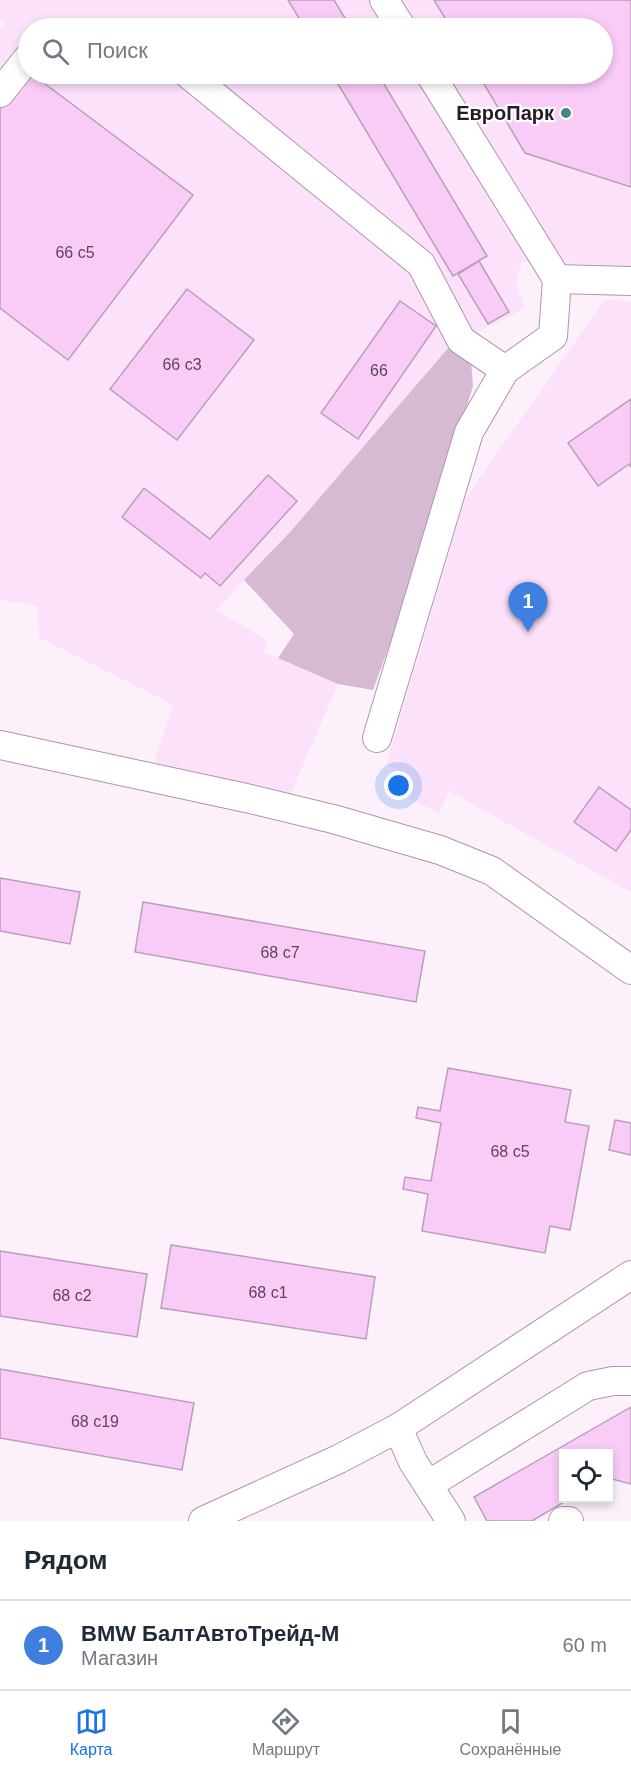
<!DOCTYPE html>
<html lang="ru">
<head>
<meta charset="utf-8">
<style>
	body { margin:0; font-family:Arial,sans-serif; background:#f6f6f7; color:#1f2937 }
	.controls { position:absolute; right:18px; bottom:18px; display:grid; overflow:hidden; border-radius:0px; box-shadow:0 3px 9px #0003 }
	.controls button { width:54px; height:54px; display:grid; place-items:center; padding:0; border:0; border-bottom:2px solid #e0e1e3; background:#fff; color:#1f2937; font:30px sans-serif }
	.you { position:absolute; left:399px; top:786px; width:21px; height:21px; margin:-15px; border:4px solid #fff; border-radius:50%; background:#1a73e8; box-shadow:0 0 0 9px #1a73e833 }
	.badge { display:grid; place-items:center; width:39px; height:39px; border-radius:50%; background:#1a73e8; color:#fff; font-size:20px; font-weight:700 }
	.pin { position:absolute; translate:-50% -50px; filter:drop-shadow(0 2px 3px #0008) }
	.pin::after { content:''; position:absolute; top:32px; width:21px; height:18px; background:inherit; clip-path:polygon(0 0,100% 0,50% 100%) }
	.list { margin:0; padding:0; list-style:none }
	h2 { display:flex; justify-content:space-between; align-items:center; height:78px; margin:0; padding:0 24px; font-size:26px }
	h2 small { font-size:20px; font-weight:400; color:#747a83 }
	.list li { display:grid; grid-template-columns:39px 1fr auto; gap:18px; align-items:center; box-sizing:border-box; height:90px; padding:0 24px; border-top:2px solid #e0e1e3 }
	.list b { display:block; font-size:22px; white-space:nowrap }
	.list p { margin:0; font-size:20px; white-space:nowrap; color:#747a83 }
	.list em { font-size:20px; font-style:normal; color:#747a83 }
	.icon { flex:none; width:33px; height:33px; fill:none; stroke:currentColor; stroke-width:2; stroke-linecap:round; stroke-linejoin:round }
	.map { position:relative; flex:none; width:631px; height:1521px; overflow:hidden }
	.search { position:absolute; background:#fff; box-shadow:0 3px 9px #0003; left:18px; right:18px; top:18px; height:66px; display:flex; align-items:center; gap:15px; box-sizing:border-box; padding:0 21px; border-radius:33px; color:#747a83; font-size:22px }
	.sheet { height:168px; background:#fff }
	nav { display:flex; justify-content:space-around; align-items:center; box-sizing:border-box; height:84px; border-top:2px solid #e0e1e3; background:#fff; font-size:16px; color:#747a83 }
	nav a { display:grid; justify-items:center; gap:3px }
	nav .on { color:#1a73e8 }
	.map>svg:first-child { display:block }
</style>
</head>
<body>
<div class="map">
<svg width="631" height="1521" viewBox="0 0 631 1521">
	<rect width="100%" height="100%" fill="#fcf0fb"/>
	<g fill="#fce1fb" fill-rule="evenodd">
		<path d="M0,0H631V266L522,262L516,284L525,308L449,347L291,531L216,610L266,639L265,652L338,684L288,800L152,770L173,705L39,637L38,606L0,600V29L6,24L0,20ZM28,28H602V74H28Z"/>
		<polygon points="605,299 631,302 631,892 449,791 439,813 399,793 400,770 386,766 465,499"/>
	</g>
	<polygon fill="#d6bad4" points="449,347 471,361 473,386 412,584 373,690 338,684 278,658 294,634 244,580 291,531"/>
	<g fill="#f9cbf7" stroke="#b99fb8" stroke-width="1.5">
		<polygon points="288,0 334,0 351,28 305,28"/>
		<polygon points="434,0 631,0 631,187 525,153 478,74 602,74 602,28 451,28"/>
		<polygon points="28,71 193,195 68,360 0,308 0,109"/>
		<polygon points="332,74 378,74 487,256 453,276"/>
		<polygon points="479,261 509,312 488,324 458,274"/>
		<polygon points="187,289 254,340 177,440 110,389"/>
		<polygon points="400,301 436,326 358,439 321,413"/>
		<polygon points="631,399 631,467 629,464 598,486 568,443"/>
		<polygon points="268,475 297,501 220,586 205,573 201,578 122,517 144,488 210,539"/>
		<polygon points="599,787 631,810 631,830 616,851 574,822"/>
		<polygon points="0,878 80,892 70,944 0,931"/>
		<polygon points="143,902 425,951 416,1002 135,952"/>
		<polygon points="448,1068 571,1090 565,1122 589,1126 570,1230 550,1226 545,1253 422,1231 428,1194 403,1189 405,1177 431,1181 441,1123 416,1118 418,1107 440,1111"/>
		<polygon points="615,1120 631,1123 631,1155 609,1150"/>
		<polygon points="171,1245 375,1277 366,1339 161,1308"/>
		<polygon points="0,1251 147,1274 137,1337 0,1316"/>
		<polygon points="0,1369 194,1403 182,1470 0,1438"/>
		<polygon points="631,1407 631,1484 608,1478 608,1454 564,1454 564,1498 571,1498 532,1521 487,1521 474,1497"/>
	</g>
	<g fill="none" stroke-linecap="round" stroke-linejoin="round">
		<defs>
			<g id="minor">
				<polyline points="384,0 402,28"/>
				<polyline points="188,74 421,264 461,340 505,370 553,336 557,279 631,281"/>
				<polyline points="430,74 557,279"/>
				<polyline points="0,93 28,58"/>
				<polyline points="377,738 469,432 505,370"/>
				<polyline points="0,745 246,798 333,819 440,850 492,871 631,970"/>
				<polyline points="398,1428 413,1462 451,1521"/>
				<polyline points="428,1485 588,1386 613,1381 631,1381"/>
				<polyline points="203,1521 339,1459 398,1428 631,1275"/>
				<polyline points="563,1521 569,1521"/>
			</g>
		</defs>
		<use href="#minor" stroke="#af95ae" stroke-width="30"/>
		<use href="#minor" stroke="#fff" stroke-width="28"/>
	</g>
	<circle fill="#428985" stroke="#fff" stroke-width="2" cx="566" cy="113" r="6"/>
	<g text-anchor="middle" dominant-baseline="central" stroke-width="4.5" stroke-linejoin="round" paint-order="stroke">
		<g font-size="16" fill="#5b475a">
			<text x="75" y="252">66 с5</text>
			<text x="182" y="364">66 с3</text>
			<text x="379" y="370">66</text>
			<text x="280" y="952">68 с7</text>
			<text x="510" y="1151">68 с5</text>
			<text x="268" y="1292">68 с1</text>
			<text x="72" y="1295">68 с2</text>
			<text x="95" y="1421">68 с19</text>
		</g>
		<g font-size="20" font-weight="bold" fill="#261b25" stroke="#fff" text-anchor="end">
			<text x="554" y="113">ЕвроПарк</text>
		</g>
	</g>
</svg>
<div class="controls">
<button><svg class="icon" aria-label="locate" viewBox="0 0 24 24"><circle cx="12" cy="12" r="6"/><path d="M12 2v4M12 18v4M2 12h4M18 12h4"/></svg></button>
</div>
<div class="you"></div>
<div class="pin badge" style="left:528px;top:632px;background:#3f7fe0">1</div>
<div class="search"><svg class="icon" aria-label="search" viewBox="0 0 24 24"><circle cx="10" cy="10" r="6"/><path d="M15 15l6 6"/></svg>Поиск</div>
</div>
<section class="sheet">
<h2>Рядом<small></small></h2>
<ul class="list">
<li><span class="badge" style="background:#3f7fe0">1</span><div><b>BMW БалтАвтоТрейд-М</b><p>Магазин</p></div><em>60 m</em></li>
</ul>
</section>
<nav>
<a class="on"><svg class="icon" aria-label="map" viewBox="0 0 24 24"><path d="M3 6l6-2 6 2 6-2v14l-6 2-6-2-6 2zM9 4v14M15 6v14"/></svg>Карта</a>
<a><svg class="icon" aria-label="directions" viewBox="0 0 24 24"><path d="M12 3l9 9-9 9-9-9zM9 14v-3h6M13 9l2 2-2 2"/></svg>Маршрут</a>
<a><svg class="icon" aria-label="saved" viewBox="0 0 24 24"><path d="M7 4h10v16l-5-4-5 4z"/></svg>Сохранённые</a>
</nav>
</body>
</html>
